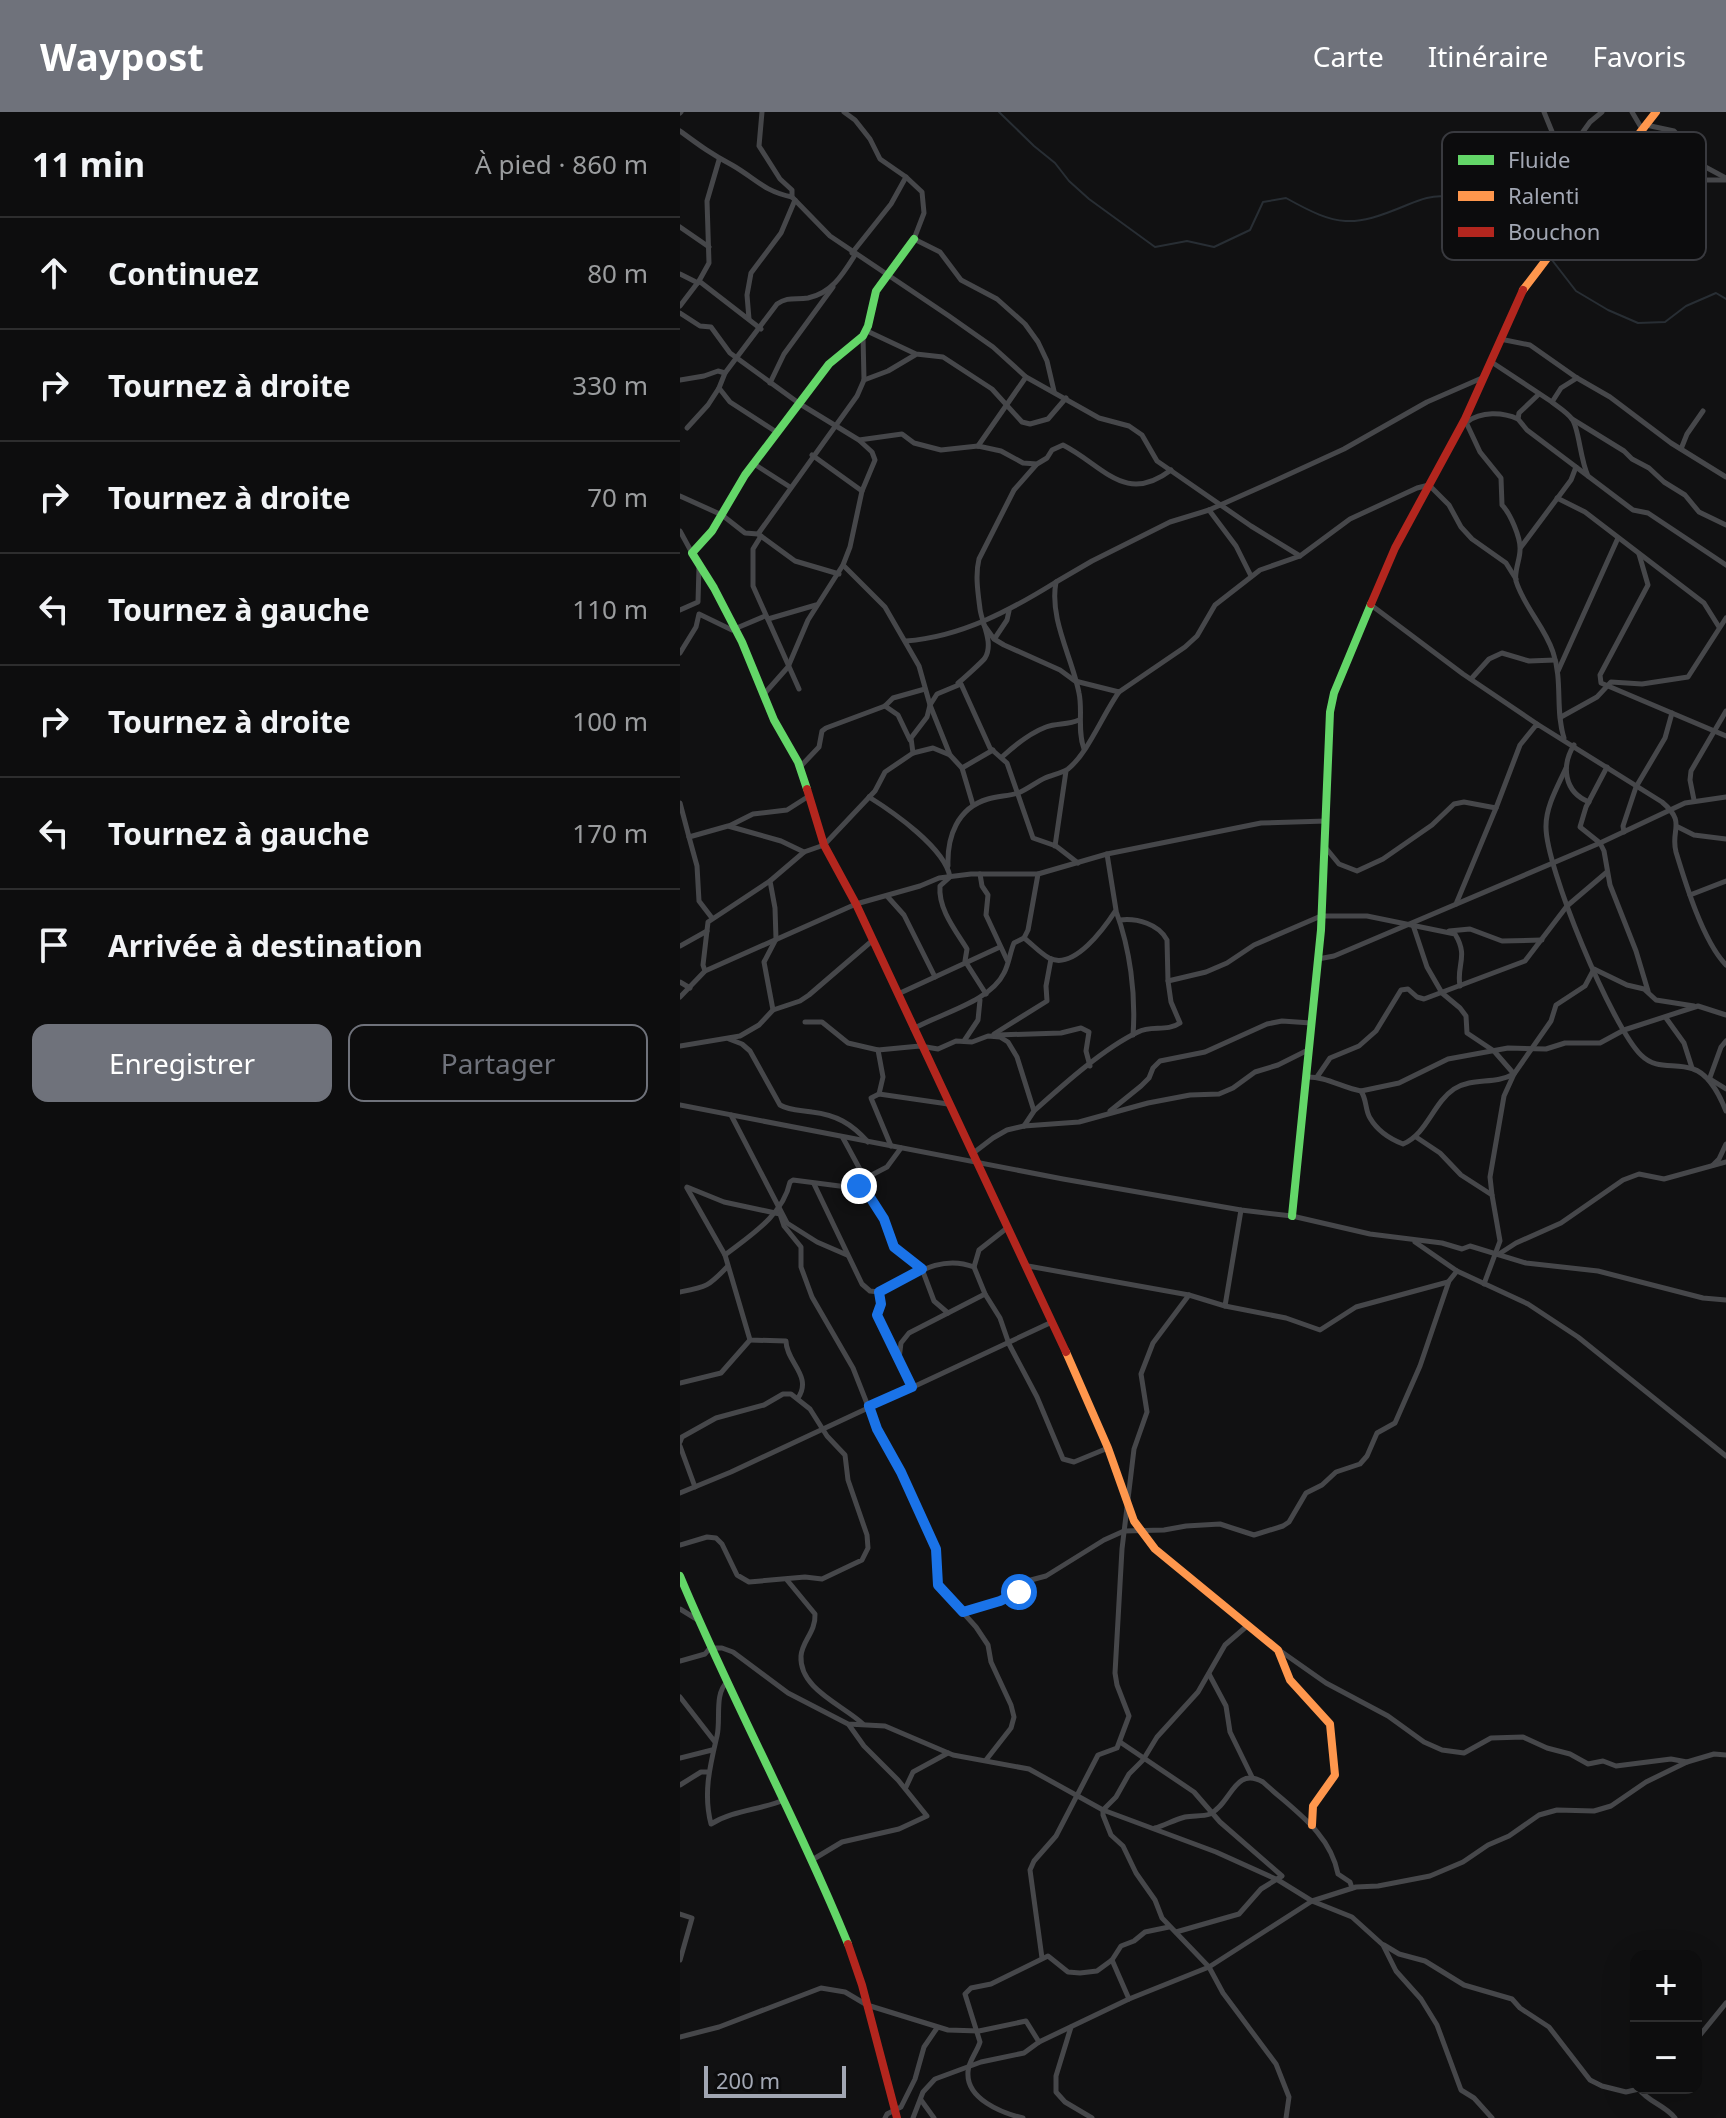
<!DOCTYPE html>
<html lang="fr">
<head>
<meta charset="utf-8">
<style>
	body { margin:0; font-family:"Noto Sans",sans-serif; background:#1b1b1c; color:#f1f3f6 }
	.controls { position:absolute; right:24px; bottom:24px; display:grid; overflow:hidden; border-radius:16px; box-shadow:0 8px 32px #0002 }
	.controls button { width:72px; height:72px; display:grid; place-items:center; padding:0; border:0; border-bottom:2px solid #2d2d2e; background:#0d0d0e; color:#f1f3f6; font:40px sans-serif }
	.scale { position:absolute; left:24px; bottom:20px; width:142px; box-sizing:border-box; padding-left:8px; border:4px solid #a2a7b3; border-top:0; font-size:22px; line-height:28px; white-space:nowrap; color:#a2a7b3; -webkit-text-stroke:6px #0c0c0d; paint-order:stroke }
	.stop { position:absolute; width:24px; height:24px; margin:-18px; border:6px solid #1a73e8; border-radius:50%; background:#fff }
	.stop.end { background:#1a73e8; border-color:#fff; box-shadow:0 2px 8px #0008 }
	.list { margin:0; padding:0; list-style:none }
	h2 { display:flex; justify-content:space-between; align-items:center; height:104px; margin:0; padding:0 32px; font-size:34px }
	h2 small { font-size:26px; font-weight:400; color:#9a9c9e }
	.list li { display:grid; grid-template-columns:52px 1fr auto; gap:24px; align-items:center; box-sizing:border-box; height:112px; padding:0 32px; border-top:2px solid #2d2d2e }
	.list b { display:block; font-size:30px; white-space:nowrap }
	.list em { font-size:26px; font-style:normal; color:#9a9c9e }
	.actions { display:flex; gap:16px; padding:24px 32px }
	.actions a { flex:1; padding:18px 0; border:2px solid #6f727b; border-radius:16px; text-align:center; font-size:28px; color:#6f727b }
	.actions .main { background:#6f727b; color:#fff }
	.icon { flex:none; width:44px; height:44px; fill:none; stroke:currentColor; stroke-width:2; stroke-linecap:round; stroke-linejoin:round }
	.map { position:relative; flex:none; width:1046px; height:2006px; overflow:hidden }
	header { display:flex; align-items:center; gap:48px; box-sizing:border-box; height:112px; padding:0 40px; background:#6f727b; color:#fff }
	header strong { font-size:38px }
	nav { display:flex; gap:44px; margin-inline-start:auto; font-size:28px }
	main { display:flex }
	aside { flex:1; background:#0d0d0e }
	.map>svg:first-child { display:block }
</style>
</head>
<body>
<header>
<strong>Waypost</strong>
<nav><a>Carte</a><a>Itinéraire</a><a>Favoris</a></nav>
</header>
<main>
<aside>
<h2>11 min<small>À pied · 860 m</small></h2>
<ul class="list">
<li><svg class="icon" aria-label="ahead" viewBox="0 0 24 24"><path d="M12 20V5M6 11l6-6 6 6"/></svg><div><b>Continuez</b></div><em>80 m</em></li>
<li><svg class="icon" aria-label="right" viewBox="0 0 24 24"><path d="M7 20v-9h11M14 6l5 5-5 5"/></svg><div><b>Tournez à droite</b></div><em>330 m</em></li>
<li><svg class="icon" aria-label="right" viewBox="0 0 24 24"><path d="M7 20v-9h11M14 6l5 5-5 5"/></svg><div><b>Tournez à droite</b></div><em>70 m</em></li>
<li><svg class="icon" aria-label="left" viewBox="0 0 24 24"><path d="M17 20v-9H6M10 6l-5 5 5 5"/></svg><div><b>Tournez à gauche</b></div><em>110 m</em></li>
<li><svg class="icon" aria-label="right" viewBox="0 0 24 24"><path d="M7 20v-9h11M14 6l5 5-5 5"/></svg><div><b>Tournez à droite</b></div><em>100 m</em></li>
<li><svg class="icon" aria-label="left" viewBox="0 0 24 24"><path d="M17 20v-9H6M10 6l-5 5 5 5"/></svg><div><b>Tournez à gauche</b></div><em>170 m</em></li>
<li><svg class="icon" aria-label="arrive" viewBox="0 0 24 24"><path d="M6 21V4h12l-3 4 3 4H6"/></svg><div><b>Arrivée à destination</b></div></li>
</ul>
<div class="actions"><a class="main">Enregistrer</a><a>Partager</a></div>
</aside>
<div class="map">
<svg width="1046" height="2006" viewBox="0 0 1046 2006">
	<rect width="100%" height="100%" fill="#111112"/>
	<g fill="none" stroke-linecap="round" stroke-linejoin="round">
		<g stroke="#282e34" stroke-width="2">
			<path d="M319,0L354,34L375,51L389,69L409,87L475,135L507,129L534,135L570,118L583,90L606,86C658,115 672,116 727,93C739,88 754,82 768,85C783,88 813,110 827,118C840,126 860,130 868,143"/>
			<polyline points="872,148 896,179 928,198 958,211 985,210 1006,194 1036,181 1046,187"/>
		</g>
		<g stroke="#46474a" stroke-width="5">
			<polyline points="82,0 79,34 100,67 112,78 112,85 150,124 269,204 313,235 346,265 419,306 449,314 462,323 477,349 571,414 620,444"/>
			<polyline points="164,0 175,8 190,27 200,47 226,65 242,80 244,101 234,127 260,140 281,168 317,187 345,212 358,230 367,249 374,279"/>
			<polyline points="864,0 875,27 892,34"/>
			<polyline points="952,0 962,17"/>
			<polyline points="0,1 1,0"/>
			<polyline points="966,13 994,19 1005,30 1018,51 1046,66"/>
			<path d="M0,19C19,33 31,42 52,53C75,66 83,79 112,85"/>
			<polyline points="874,27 872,50 876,57"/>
			<polyline points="876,57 910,10 922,0"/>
			<polyline points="909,90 938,73 986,76 1025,68 1046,68"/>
			<polyline points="0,115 29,135"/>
			<polyline points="172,141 211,92 226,65"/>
			<polyline points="0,162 18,171"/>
			<polyline points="19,169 81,217"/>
			<polyline points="0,194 19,169 29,151 27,89 39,48"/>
			<path d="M0,201L20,214L31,215L50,241L120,292L179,328L222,322L234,331L261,338L298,334L321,339L343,351L357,352L367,346L372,338L383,333C424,354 445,393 491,358"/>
			<polyline points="69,207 67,183 71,161 101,121 115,88"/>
			<polyline points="187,219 236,242 263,245 312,277 342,310 350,312 368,307 386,286"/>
			<polyline points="820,227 850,233 897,266 930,285 991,331 1046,365"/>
			<polyline points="810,249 872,290 881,276 897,266"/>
			<polyline points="45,261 39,276 50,290 98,321"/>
			<path d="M0,268L24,264L38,259L45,261L97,192C108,184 116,188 128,186C152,181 163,162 175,143"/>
			<polyline points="184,268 208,259 235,243"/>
			<polyline points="90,271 104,242 153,175"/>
			<polyline points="859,282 839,301 838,307 847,318 953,398 968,401 1046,453"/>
			<path d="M872,290C878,295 887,300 892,307C899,316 900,347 908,364"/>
			<polyline points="892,307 944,339 952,347 969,356 984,370 1005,383 1019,400 1046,413"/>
			<path d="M785,308L800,340L821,366L822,393C830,401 841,426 840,438C840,448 834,459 836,469C844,495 865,515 873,540C883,569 875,599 884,626"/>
			<path d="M787,310C801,299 823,300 838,307"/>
			<polyline points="7,316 28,293 39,276"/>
			<polyline points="298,334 346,265"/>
			<polyline points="1001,337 1007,322 1023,299"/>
			<polyline points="132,343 182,379"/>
			<polyline points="74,352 110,375"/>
			<polyline points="0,384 42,403 65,421 78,422 115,449 159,462"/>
			<polyline points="877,386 905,400 1024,491 1039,515"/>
			<polyline points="529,398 556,434 571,464"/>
			<polyline points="0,419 12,441"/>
			<polyline points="78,422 177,284 184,268 183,224"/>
			<polyline points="81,424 73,437 73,474 119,577"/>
			<polyline points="841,435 891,368 896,355"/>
			<polyline points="959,442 968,473 920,563 921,571 1046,624"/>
			<polyline points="163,453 205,495 239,554 250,593 247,605 231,626 233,641"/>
			<polyline points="691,493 783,562 857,612"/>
			<polyline points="0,498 18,490 19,454"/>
			<polyline points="88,507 136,493"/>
			<polyline points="304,513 314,527 324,533 380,558 395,569 439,580 505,535 517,524 535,493 580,458 620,444 670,407 737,376 749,373 769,393 781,415 792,427 826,451 836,467"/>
			<polyline points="315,526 327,508 329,499"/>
			<path d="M226,529C281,525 331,498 376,470"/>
			<polyline points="0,541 16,515 19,502 52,518 85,504"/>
			<polyline points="878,559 938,426"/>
			<polyline points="791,567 809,547 822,541 849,549 875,548"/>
			<path d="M278,571C281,569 303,549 305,546C314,531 302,512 300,497C298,481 295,463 299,447L334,378L356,353"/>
			<polyline points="85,581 108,555 128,508 163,453 170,435 182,379 195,348 192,340 180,329"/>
			<polyline points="205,594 218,603 230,628"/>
			<polyline points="881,605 917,585 931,570 962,572 1008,565 1046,506"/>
			<path d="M894,633C881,654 884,680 909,690"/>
			<path d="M404,637C397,618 403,599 399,581C392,545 369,507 376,470L412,449L490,410L529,398L592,370L664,337L747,290L802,266"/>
			<polyline points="270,643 250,593 257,582 281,572 310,636 327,651 353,726 376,734 398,751"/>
			<path d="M322,645C334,634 350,621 366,615C377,611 388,613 399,608"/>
			<polyline points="120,655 139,635 142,619 146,616 205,594 213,586 245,577"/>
			<polyline points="927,655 906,695 900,715 920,731 924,739 930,773 956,839 968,879"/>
			<polyline points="282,656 313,638"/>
			<path d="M886,656C878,674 866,694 866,714C865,754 932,915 961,943C977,959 995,950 1013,957C1029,962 1040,984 1046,999"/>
			<path d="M189,685C213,700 265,736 270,765L260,774C258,797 276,819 287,837L285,849L306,882"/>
			<polyline points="1014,688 1010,668 1011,659 1046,599"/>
			<polyline points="0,691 9,725 48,714 101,729 124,740"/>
			<polyline points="49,714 73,702 107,698 129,684"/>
			<polyline points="998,715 1014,723 1046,727"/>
			<polyline points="944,720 943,714 956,675 985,626 992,601"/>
			<polyline points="9,725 17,754 19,789 32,806"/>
			<polyline points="375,734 386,659"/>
			<path d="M645,735L659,752L677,759L703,747L752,713L774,692L784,690L816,696L840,633L857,612L982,690C1007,711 990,717 996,740C1006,773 1023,829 1046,853"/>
			<path d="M268,754C267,725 277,696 308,687C318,684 329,684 338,681C348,677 356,670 365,666C372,663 382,661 388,657C408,641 423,602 439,580"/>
			<polyline points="300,762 302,774 308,783 306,803 327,848"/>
			<polyline points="1010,783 1046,769"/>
			<polyline points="207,784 224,803 255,865"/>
			<polyline points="776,792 816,696"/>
			<path d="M436,799C450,837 456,882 453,923"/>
			<path d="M440,808C457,806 479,812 487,828L488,869"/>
			<polyline points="769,819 790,817 822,829 862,828"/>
			<path d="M344,826C352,832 360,841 369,846C394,859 425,815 436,798L427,742"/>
			<polyline points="0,834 27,819"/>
			<polyline points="638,847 654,844 920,731 1005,691 1046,685"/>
			<polyline points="25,859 176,792 240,774 259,766 291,762 358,762 427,742 581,711 646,709"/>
			<polyline points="0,870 10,876"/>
			<polyline points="218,882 320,835"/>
			<polyline points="0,885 25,859 23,853 28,810 90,769"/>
			<polyline points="93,898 84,850 96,827 95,796 90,769 124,740 144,733 195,679 205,660 233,641 253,636 270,643 282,656 293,693"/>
			<polyline points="986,906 1004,931 1012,956"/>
			<polyline points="125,910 142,910 168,931 198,938 240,934 258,937 276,929 292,930 308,924 320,925 328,930 337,945 354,999 344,1014"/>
			<path d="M233,917C261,901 310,890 324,861C329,852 330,840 334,831L344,826L348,818L358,762"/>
			<polyline points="314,922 367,889 366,874 371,847"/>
			<polyline points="318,923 381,921 401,916 409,920 406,939 410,954"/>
			<path d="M49,927L62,932L70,939L100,993C110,999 121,998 132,1000C156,1003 171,1011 188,1030"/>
			<polyline points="284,929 298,908 300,888"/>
			<polyline points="0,934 60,924 79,913 93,898 120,889 129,883 193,828"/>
			<polyline points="198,938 203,965 199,982"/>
			<path d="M626,965C645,964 663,976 681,979C687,988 685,998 690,1006C697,1018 710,1027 723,1032C747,1022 753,991 774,977C793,965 814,973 834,962L814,939L787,921L786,904L780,896L762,881L747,855L733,813"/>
			<polyline points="637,965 650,946 679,934 696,919 721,878 728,877 737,885 744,887 845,849 887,794 927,760"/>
			<polyline points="1030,967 1046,977"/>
			<polyline points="1029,968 1041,935 1046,929"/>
			<polyline points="681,979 719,971 768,947 828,936 866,937 885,931 920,931 944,918 1018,894 1046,903"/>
			<polyline points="0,993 383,1067 561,1098 612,1104 690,1122 762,1131 782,1137 790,1134 846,1151 918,1159 1023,1186 1046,1188"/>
			<path d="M354,999C383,973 424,936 458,920C471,913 487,920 500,911L491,890L488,869L526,860L547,851L574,833L641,804H687L775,822C789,845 776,853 780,874"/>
			<polyline points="430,999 461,974 469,966 473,956 480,949 525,940 587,912 602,909 631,911"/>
			<polyline points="51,1003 107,1111 137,1130 167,1143"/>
			<polyline points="736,1025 760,1041 781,1063 812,1083 820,1129 804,1172"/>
			<polyline points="163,1026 183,1063 188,1082 204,1107 214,1135 242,1157 254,1189 268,1201 229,1221 221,1231 219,1247"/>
			<polyline points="211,1034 191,986 199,982 268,992"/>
			<polyline points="292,1042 313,1026 327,1018 344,1014 399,1010 468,991 510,983 539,982 553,976 575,960 598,953 628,938"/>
			<polyline points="1033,1053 1039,1047 1046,1032"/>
			<polyline points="134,1072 182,1172 190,1179 199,1180 201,1183 198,1207 232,1275"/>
			<polyline points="7,1075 44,1090 100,1102 104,1114 121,1135 121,1155 132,1185 173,1256 197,1317 221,1360 256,1437 258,1473 296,1515 308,1533 311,1550 331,1593 334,1605 331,1616 306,1648"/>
			<path d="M7,1076L45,1143L70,1228L106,1229C106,1250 133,1264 118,1286"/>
			<polyline points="812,1083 810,1065 824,984 834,962 871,909 876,893 905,874 914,857 947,873 964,877 976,888 1014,894"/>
			<polyline points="735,1130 777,1159 848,1192 898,1225 1046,1344"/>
			<polyline points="819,1142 836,1131 881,1111 943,1068 959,1062 984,1067 1046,1050"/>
			<path d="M45,1143C71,1123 103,1103 110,1070L113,1068L175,1076L184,1067L207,1055L221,1036"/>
			<polyline points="348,1154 509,1183 545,1194 561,1098"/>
			<path d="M0,1180C26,1175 28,1175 47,1155"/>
			<path d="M199,1180C230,1166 258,1141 294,1155L299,1138L327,1116"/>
			<polyline points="305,1182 320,1206 329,1232 357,1285 383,1347 394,1350 428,1336"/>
			<polyline points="545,1194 606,1206 640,1218 676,1195 768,1170"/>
			<polyline points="268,1201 305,1182 294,1155"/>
			<polyline points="0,1271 41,1261 70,1228"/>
			<polyline points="0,1330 2,1325 36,1306 84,1293 103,1282 111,1282 130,1297 147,1324 165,1343 168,1368 187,1423 188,1436 182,1448 142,1467 125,1465 69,1470 57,1463 42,1432 36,1426 27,1425 0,1433"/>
			<polyline points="0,1334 15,1375"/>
			<polyline points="0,1381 51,1360 372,1210"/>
			<path d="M107,1468L135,1502C136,1520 122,1529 121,1544C119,1577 163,1593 183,1612"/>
			<polyline points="0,1497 18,1508"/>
			<path d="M283,1500C304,1493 328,1488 346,1476L347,1469L366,1464L424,1428L444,1419L484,1418L506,1414L540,1412L574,1423L603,1414L609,1410L626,1381L642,1373L656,1360L680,1352L687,1344L697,1321L715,1311L740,1254L769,1169L777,1159"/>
			<polyline points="567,1514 545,1533 518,1580 477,1625 463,1648 449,1662 436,1685 423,1698 423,1703 431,1723 443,1734 456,1761 475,1788 482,1806 529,1855 543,1881 596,1952 609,1985 606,2006"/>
			<polyline points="599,1538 646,1571 708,1604 744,1630 762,1638 784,1641 811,1626 843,1625 867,1636 890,1642 908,1652 923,1649 936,1654 991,1647 1007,1650"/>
			<polyline points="0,1549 25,1542 30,1536 42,1536 53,1540 108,1581 168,1612 205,1614 273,1643 349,1657 423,1698 536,1740 598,1768 632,1789 672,1805 703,1833 716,1859 741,1887 757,1913 781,1978 794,1986 812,2006"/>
			<polyline points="529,1562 546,1594 550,1620 572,1665"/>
			<path d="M47,1570C34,1582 41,1608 37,1624C30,1654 23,1681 31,1712C54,1698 80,1698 104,1688"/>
			<polyline points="0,1585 35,1630"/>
			<polyline points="440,1630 514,1680 540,1710 602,1764 581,1777 559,1802 496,1820"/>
			<polyline points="0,1646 32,1638"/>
			<polyline points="0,1673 21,1660 27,1660"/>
			<polyline points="226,1675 233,1660 268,1641"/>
			<path d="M475,1716C485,1713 494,1708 505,1705C513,1703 522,1705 530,1702C552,1691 554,1654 583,1670C613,1698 650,1720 658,1762L670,1770L672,1776"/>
			<polyline points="132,1748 162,1730 219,1717 247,1704 218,1668 184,1634 169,1613"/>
			<polyline points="0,1802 12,1806 0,1848"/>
			<path d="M704,1833L719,1842L745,1849L784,1873L832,1887L840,1896L869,1915L910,1968L922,1974L946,1980L959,1977C968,1990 985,1993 995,2006"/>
			<polyline points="362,1846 350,1758 354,1749 376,1724 418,1643 437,1636 449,1604 437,1573 435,1561 442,1437 454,1337 467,1300 461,1262 473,1231 509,1183"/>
			<polyline points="432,1848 449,1887"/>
			<polyline points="391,1915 376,1964 376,1980 385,1990 412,2006"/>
			<polyline points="0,1925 39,1915 141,1876 165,1880 187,1893 268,1918 299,1919 346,1909 359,1930"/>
			<polyline points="1016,1928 1046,1891"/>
			<polyline points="241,1988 254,2006"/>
			<polyline points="205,2006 207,2002 221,1995 235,1967 244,1935 257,1916"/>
			<polyline points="233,2006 243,1980 255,1967 301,1950 344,1941 359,1930 449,1887 529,1855 632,1789 676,1775 698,1774 750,1764 783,1750 808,1733 829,1724 859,1703 877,1698 914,1699 931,1694 966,1670 1007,1650 1034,1642 1046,1643"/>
			<path d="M343,2006C322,2001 286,1987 288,1960C288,1950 297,1940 300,1930L285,1882L291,1876L311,1872L368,1844L388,1860L400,1861L417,1859L432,1848L441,1834L454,1829L465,1820L489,1815"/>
		</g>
		<g stroke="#63d668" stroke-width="8">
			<polyline points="127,677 118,650 94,608 62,530 34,476 12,441 32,419 65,363 149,252 183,224 188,214 196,179 234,127"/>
			<polyline points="612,1104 641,818 650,600 654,581 691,492"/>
			<path d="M0,1464C52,1589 117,1707 168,1832"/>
		</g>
		<g stroke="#ff974d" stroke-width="8">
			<path d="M843,178C889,119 930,58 976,0"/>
			<polyline points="386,1240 428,1336 454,1409 475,1437 598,1538 610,1568 650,1612 655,1663 633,1694 632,1713"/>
		</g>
		<g stroke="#b3261e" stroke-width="8">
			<polyline points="691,492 715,436 785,307 843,178"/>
			<polyline points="127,677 144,733 176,792 386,1240"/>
			<polyline points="168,1832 182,1873 217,2006"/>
		</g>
	</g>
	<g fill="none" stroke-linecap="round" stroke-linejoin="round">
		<polyline stroke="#1a73e8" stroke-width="10" points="179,1074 184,1067 188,1082 204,1107 214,1135 242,1157 199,1180 201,1192 197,1203 232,1275 189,1294 197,1317 221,1360 256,1437 258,1473 283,1500 320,1489 339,1480"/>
	</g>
	<rect x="762" y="20" width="264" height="128" rx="12" fill="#0c0c0d" stroke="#393a3f" stroke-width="2"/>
	<rect x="778" y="43" width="36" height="10" fill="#63d668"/>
	<rect x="778" y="79" width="36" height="10" fill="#ff974d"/>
	<rect x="778" y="115" width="36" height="10" fill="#b3261e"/>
	<g font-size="22" fill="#a2a7b3">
		<text x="828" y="56">Fluide</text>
		<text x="828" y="92">Ralenti</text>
		<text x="828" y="128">Bouchon</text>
	</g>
</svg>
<div class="controls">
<button>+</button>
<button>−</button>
</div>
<div class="scale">200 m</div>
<div class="stop" style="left:339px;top:1480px"></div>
<div class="stop end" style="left:179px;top:1074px"></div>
</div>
</main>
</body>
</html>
